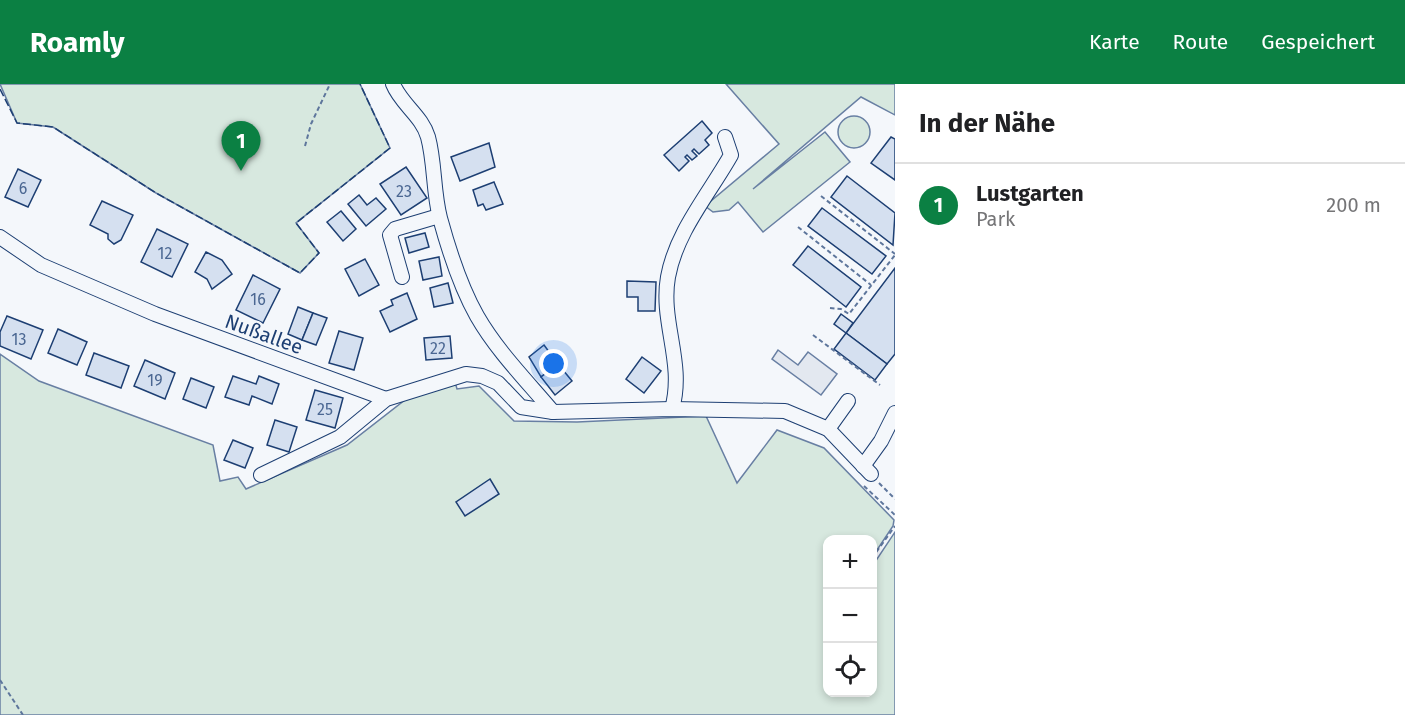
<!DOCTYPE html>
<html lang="de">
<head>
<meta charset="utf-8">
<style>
	body { margin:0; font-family:"Fira Sans",sans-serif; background:#f6f6f6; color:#202124 }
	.controls { position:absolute; right:18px; bottom:18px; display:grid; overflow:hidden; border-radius:12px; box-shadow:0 3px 9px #0003 }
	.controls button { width:54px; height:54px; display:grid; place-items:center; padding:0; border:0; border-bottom:2px solid #e0e0e0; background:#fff; color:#202124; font:30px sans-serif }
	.you { position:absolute; left:554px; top:280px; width:21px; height:21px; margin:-15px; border:4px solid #fff; border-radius:50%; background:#1a73e8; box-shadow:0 0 0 9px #1a73e833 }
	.badge { display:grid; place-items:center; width:39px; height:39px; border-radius:50%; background:#0b8043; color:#fff; font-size:20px; font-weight:700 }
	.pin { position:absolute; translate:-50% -50px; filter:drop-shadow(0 2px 3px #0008) }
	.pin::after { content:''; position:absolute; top:32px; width:21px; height:18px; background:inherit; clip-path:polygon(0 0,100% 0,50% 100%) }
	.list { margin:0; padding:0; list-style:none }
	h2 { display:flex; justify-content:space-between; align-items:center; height:78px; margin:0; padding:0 24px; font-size:26px }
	h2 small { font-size:20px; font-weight:400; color:#757577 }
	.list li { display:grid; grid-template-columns:39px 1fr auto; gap:18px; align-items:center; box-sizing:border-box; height:84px; padding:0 24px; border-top:2px solid #e0e0e0 }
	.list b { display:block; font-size:22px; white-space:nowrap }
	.list p { margin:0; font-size:20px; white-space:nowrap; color:#757577 }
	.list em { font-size:20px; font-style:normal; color:#757577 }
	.icon { flex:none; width:33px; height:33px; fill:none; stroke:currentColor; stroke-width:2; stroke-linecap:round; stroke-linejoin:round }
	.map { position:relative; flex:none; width:895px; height:631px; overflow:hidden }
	header { display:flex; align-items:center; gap:36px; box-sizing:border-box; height:84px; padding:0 30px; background:#0b8043; color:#fff }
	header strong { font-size:28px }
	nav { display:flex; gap:33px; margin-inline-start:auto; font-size:21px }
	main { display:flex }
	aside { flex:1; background:#fff }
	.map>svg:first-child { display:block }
</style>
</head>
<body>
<header>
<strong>Roamly</strong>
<nav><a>Karte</a><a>Route</a><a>Gespeichert</a></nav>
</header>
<main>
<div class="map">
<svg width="895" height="631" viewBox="0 0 895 631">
	<rect width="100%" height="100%" fill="#f4f7fb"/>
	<g fill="#d7e8df" stroke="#687fa3" stroke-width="1.5">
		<polygon points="0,0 360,0 390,64 296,139 319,169 300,189 156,109 53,43 17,39"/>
		<polygon points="726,0 895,0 895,31 861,13 753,105 825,48 850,78 763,148 738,118 729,126 713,128 705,122 779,60"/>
		<circle cx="854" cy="48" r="16"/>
		<polygon points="0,270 39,297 213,361 220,397 238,393 246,405 347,361 405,316 455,298 457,305 479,302 514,337 577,338 706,332 737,399 777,346 824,364 894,436 893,442 873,472 872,456 828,456 828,608 872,608 873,481 895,448 895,631 0,631"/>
	</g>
	<polygon fill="#e3e8f0" stroke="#687fa3" stroke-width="1.5" points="778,266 798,281 808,268 837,290 821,311 772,275"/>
	<g fill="#d5e0f0" stroke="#1d3f73" stroke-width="1.5">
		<polygon points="702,37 712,49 705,56 709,61 699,70 694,65 692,67 697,72 692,76 687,71 685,73 689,77 679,87 664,71"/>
		<polygon points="891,53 895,55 895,96 871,79"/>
		<polygon points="489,59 495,83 460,97 451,73"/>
		<polygon points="406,83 427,114 401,131 380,100"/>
		<polygon points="18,85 41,96 28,123 5,113"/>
		<polygon points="847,92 895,129 893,161 831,113"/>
		<polygon points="494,98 503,120 486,126 483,120 478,122 473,106"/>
		<polygon points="359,111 367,121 376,114 386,125 366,142 348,120"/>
		<polygon points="102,117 133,131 121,156 114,160 108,155 108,150 90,141"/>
		<polygon points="822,124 886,172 872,190 808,142"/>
		<polygon points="341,127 356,145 343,157 327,138"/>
		<polygon points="157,145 188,160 172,193 141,178"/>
		<polygon points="425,149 429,163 409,169 405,154"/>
		<polygon points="808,162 861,203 846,223 793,181"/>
		<polygon points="206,168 222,176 232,190 212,205 207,195 195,188"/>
		<polygon points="439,173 442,192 423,196 419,177"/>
		<polygon points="365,175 379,201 359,212 345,185"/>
		<polygon points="895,184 895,270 887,280 846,249"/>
		<polygon points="253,191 280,205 263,239 236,226"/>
		<polygon points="627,197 656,198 655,227 638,227 638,213 627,213"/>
		<polygon points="448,199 453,219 434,223 430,204"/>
		<polygon points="407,209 417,235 390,248 380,227 393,221 391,216"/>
		<polygon points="298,223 313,229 302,256 288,250"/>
		<polygon points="313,229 327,234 316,261 302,256"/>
		<polygon points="841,230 853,239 846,249 834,240"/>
		<polygon points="7,232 43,246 31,275 0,262 0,248"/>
		<polygon points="58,245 87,258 77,281 48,269"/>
		<polygon points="339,247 363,254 354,286 329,279"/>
		<polygon points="846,249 887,280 875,296 834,265"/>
		<polygon points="450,252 452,274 426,276 424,254"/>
		<polygon points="544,261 558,280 541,293 529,273"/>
		<polygon points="94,269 129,282 121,304 86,291"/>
		<polygon points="642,273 661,287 644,309 626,295"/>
		<polygon points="145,276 175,289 165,315 134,302"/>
		<polygon points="558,280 572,297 555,311 541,293"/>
		<polygon points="233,292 256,300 259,292 279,300 272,320 252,312 249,321 225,313"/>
		<polygon points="191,294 214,303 206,324 183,315"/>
		<polygon points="315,306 343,314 335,344 306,336"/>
		<polygon points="275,336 297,343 289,368 267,361"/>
		<polygon points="233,356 253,364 245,384 224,376"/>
		<polygon points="490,395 499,410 465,432 456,418"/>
	</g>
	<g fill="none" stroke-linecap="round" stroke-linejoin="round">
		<defs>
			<g id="minor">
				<path d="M393,0C401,20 422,32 428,53C435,79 433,107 440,134C449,167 460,202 477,232C497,267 527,297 553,328"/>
				<polyline points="0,153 41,181 155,230 386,315"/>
				<polyline points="402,193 390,151 395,145 439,132"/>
				<path d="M672,325C685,279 660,238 668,193C676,148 709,110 731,71L725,53"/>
				<polyline points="828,345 848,317"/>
				<polyline points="863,382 881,357 895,329"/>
				<polyline points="261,391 340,353 386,315 466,290 482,292 498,299 521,323 553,328 672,325 785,327 828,345 871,390"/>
			</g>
		</defs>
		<use href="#minor" stroke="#1d3f73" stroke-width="16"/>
		<g stroke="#5e769c" stroke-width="2" stroke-dasharray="4.5 3" stroke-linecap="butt">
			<polyline points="305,62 311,40 330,0"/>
			<polyline points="821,112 895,170"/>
			<polyline points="798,143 871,201"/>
			<polyline points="830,224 841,225 849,230 895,171"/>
			<polyline points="813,251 880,301"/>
			<polyline points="879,399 895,415"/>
			<polyline points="864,402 895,431"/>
			<polyline points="872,474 895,442"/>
			<polyline points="0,596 23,631"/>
		</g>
		<use href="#minor" stroke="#f4f7fb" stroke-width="14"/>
		<polyline stroke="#1d3f73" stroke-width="1.5" stroke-dasharray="8 3" stroke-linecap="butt" points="0,5 17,39 53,43 156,109 300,189 319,169 296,139 390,64 360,0"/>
	</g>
	<g text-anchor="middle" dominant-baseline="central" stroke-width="4.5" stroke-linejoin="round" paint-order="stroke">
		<g font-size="16" fill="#4b6792">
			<text x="23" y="104">6</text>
			<text x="404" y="107">23</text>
			<text x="165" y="169">12</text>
			<text x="258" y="215">16</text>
			<text x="19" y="255">13</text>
			<text x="438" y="264">22</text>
			<text x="155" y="296">19</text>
			<text x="325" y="325">25</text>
		</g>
		<g font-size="20" fill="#1d3f73" stroke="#f4f7fb">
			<text transform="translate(264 250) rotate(20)">Nußallee</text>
		</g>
	</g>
</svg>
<div class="controls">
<button>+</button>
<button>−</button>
<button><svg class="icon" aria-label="locate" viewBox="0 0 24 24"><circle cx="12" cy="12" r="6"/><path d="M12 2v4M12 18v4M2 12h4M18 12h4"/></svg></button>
</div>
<div class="you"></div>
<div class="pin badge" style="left:241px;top:87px">1</div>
</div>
<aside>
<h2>In der Nähe<small></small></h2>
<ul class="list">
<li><span class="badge">1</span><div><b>Lustgarten</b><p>Park</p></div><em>200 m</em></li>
</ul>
</aside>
</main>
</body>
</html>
